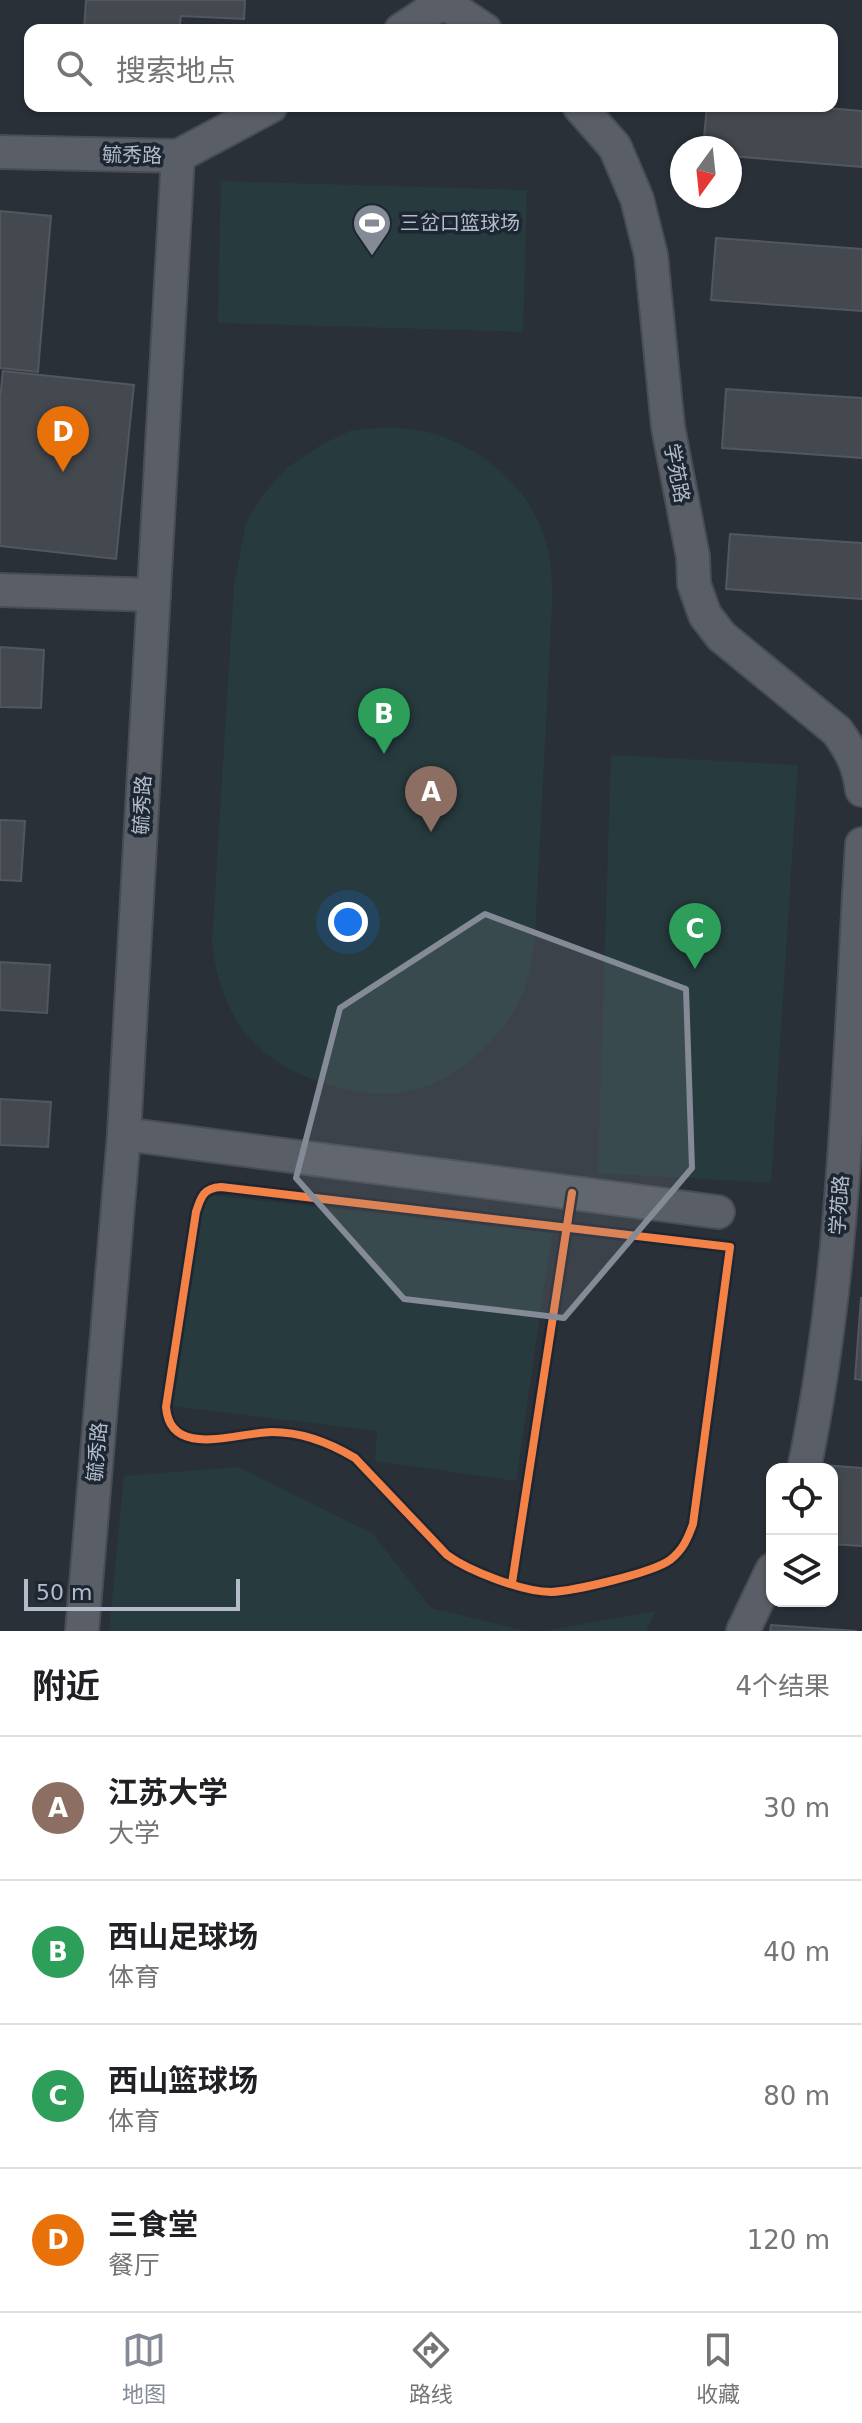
<!DOCTYPE html>
<html lang="zh">
<head>
<meta charset="utf-8">
<style>
	body { margin:0; font-family:"DejaVu Sans","Noto Sans SC",sans-serif; background:#f6f6f6; color:#202124 }
	.controls { position:absolute; right:24px; bottom:24px; display:grid; overflow:hidden; border-radius:16px; box-shadow:0 2px 6px #0004 }
	.controls button { width:72px; height:72px; display:grid; place-items:center; padding:0; border:0; border-bottom:2px solid #e0e0e0; background:#fff; color:#202124; font:40px sans-serif }
	.compass { position:absolute; left:670px; top:136px; width:72px; height:72px; border-radius:50%; background:#fff; box-shadow:0 2px 6px #0004; rotate:195deg }
	.scale { position:absolute; left:24px; bottom:20px; width:216px; box-sizing:border-box; padding-left:8px; border:4px solid #b4bcc9; border-top:0; font-size:22px; line-height:28px; white-space:nowrap; color:#b4bcc9; -webkit-text-stroke:6px #1d2633; paint-order:stroke }
	.you { position:absolute; left:348px; top:922px; width:28px; height:28px; margin:-20px; border:6px solid #fff; border-radius:50%; background:#1a73e8; box-shadow:0 0 0 12px #1a73e833 }
	.badge { display:grid; place-items:center; width:52px; height:52px; border-radius:50%; background:#848b96; color:#fff; font-size:26px; font-weight:700 }
	.pin { position:absolute; translate:-50% -66px; filter:drop-shadow(0 2px 4px #0008) }
	.pin::after { content:''; position:absolute; top:42px; width:28px; height:24px; background:inherit; clip-path:polygon(0 0,100% 0,50% 100%) }
	.list { margin:0; padding:0; list-style:none }
	h2 { display:flex; justify-content:space-between; align-items:center; height:104px; margin:0; padding:0 32px; font-size:34px }
	h2 small { font-size:26px; font-weight:400; color:#757577 }
	.list li { display:grid; grid-template-columns:52px 1fr auto; gap:24px; align-items:center; box-sizing:border-box; height:144px; padding:0 32px; border-top:2px solid #e0e0e0 }
	.list b { display:block; font-size:30px; white-space:nowrap }
	.list p { margin:0; font-size:26px; white-space:nowrap; color:#757577 }
	.list em { font-size:26px; font-style:normal; color:#757577 }
	.icon { flex:none; width:44px; height:44px; fill:none; stroke:currentColor; stroke-width:2; stroke-linecap:round; stroke-linejoin:round }
	.map { position:relative; flex:none; width:862px; height:1631px; overflow:hidden }
	.search { position:absolute; background:#fff; box-shadow:0 2px 6px #0004; left:24px; right:24px; top:24px; height:88px; display:flex; align-items:center; gap:20px; box-sizing:border-box; padding:0 28px; border-radius:16px; color:#757577; font-size:30px }
	.sheet { height:680px; background:#fff }
	nav { display:flex; justify-content:space-around; align-items:center; box-sizing:border-box; height:112px; border-top:2px solid #e0e0e0; background:#fff; font-size:22px; color:#757577 }
	nav a { display:grid; justify-items:center; gap:4px }
	nav .on { color:#848b96 }
	.map>svg:first-child { display:block }
</style>
</head>
<body>
<div class="map">
<svg width="862" height="1631" viewBox="0 0 862 1631">
	<rect width="100%" height="100%" fill="#2a3038"/>
	<g fill="#273a3e">
		<polygon points="221,181 527,190 523,332 218,323"/>
		<path d="M393,427C406,429 422,430 435,434C486,450 532,491 546,542C552,562 552,583 552,604L535,936C532,956 531,976 522,995C497,1048 442,1095 380,1094C362,1094 344,1089 327,1084C255,1063 221,1017 212,944L234,585L246,523L262,496L288,467L321,445L352,430Z"/>
		<polygon points="611,755 798,765 771,1183 598,1173"/>
		<polygon points="211,1195 552,1233 516,1481 375,1461 377,1431 173,1406 199,1212 205,1199"/>
		<polygon points="238,1467 372,1533 431,1608 527,1631 109,1631 124,1476"/>
		<polygon points="656,1611 646,1631 544,1631"/>
	</g>
	<g fill="#444950" stroke="#52575f" stroke-width="2">
		<polygon points="86,0 245,0 244,19 181,16 179,30 84,30"/>
		<polygon points="707,106 802,106 862,111 862,167 730,156 730,148 703,148"/>
		<polygon points="0,211 51,216 38,372 0,368"/>
		<polygon points="716,238 862,249 862,311 711,300"/>
		<polygon points="3,371 134,385 116,559 0,546 0,399"/>
		<polygon points="726,389 862,398 862,458 722,448"/>
		<polygon points="730,534 862,543 862,599 726,589"/>
		<polygon points="0,647 44,650 41,708 0,707"/>
		<polygon points="0,820 25,821 21,881 0,880"/>
		<polygon points="0,962 50,965 47,1013 0,1010"/>
		<polygon points="0,1099 51,1102 48,1147 0,1145"/>
		<polygon points="861,1298 862,1298 862,1380 855,1379"/>
		<polygon points="823,1465 862,1468 862,1546 832,1544 832,1469 823,1469"/>
		<polygon points="771,1625 857,1631 770,1631"/>
	</g>
	<g fill="none" stroke-linecap="round" stroke-linejoin="round">
		<defs>
			<g id="minor">
				<polyline points="440,0 485,30"/>
				<polyline points="401,30 442,3"/>
				<path d="M579,106L615,147L637,199L651,255L668,427L693,557L694,584L705,615L721,636L837,731C851,750 859,766 862,790"/>
				<polyline points="0,152 178,156 124,1134 82,1631"/>
				<polyline points="178,156 271,106"/>
				<polyline points="0,590 154,595"/>
				<polyline points="124,1134 718,1212"/>
				<path d="M804,1469C847,1264 849,1052 862,844"/>
				<polyline points="743,1631 772,1570"/>
			</g>
		</defs>
		<use href="#minor" stroke="#484c53" stroke-width="36"/>
		<use href="#minor" stroke="#5a5e66" stroke-width="32"/>
		<defs>
			<g id="cycleway">
				<path d="M221,1187L730,1247L693,1524C688,1538 683,1550 670,1560C652,1573 574,1591 551,1592C523,1592 469,1571 447,1555L355,1458C330,1443 301,1432 272,1432C238,1432 170,1460 166,1407L196,1212C201,1196 204,1188 221,1187Z"/>
				<polyline points="512,1583 572,1193"/>
			</g>
		</defs>
		<use href="#cycleway" stroke="#1d2633" stroke-width="13"/>
		<use href="#cycleway" stroke="#f48246" stroke-width="8"/>
	</g>
	<path fill="#848b96" fill-opacity="0.2" stroke="#848b96" stroke-width="6" stroke-linejoin="round" d="M485,914L686,989L692,1168L564,1318L404,1299L296,1178L340,1008Z"/>
	<defs>
		<symbol id="stadium-pin" viewBox="-11 -11 22 30"><path d="M0 17L-7.5 6A9.5 9.5 0 1 1 7.5 6Z" fill="#848b96" stroke="#1d2633"/><path d="M0-5a6.5 5 0 1 0 0 10a6.5 5 0 1 0 0-10ZM-3.5-1.8h7v3.6h-7Z" fill="#fff"/></symbol>
	</defs>
	<g fill-rule="evenodd">
		<use href="#stadium-pin" x="350" y="201" width="44" height="60"/>
	</g>
	<g text-anchor="middle" dominant-baseline="central" stroke-width="7" stroke-linejoin="round" paint-order="stroke">
		<g font-size="20" fill="#b4bcc9" stroke="#1d2633">
			<text transform="translate(132 155) rotate(1)">毓秀路</text>
			<text transform="translate(677 473) rotate(79)">学苑路</text>
			<text transform="translate(142 805) rotate(-87)">毓秀路</text>
			<text transform="translate(839 1205) rotate(-86)">学苑路</text>
			<text transform="translate(97 1452) rotate(-85)">毓秀路</text>
		</g>
		<g font-size="20" fill="#b4bcc9" stroke="#1d2633" text-anchor="start">
			<text x="400" y="223">三岔口篮球场</text>
		</g>
	</g>
</svg>
<div class="controls">
<button><svg class="icon" aria-label="locate" viewBox="0 0 24 24"><circle cx="12" cy="12" r="6"/><path d="M12 2v4M12 18v4M2 12h4M18 12h4"/></svg></button>
<button><svg class="icon" aria-label="layers" viewBox="0 0 24 24"><path d="M12 4l9 5-9 5-9-5zM3 14l9 5 9-5"/></svg></button>
</div>
<svg class="compass" viewBox="-18 -18 36 36"><path d="M0-13l5 13h-10z" fill="#e53935"/><path d="M0 13l5-13h-10z" fill="#757577"/></svg>
<div class="scale">50 m</div>
<div class="you"></div>
<div class="pin badge" style="left:431px;top:832px;background:#8d6e63">A</div>
<div class="pin badge" style="left:384px;top:754px;background:#2e9e5b">B</div>
<div class="pin badge" style="left:695px;top:969px;background:#2e9e5b">C</div>
<div class="pin badge" style="left:63px;top:472px;background:#e8710a">D</div>
<div class="search"><svg class="icon" aria-label="search" viewBox="0 0 24 24"><circle cx="10" cy="10" r="6"/><path d="M15 15l6 6"/></svg>搜索地点</div>
</div>
<section class="sheet">
<h2>附近<small>4个结果</small></h2>
<ul class="list">
<li><span class="badge" style="background:#8d6e63">A</span><div><b>江苏大学</b><p>大学</p></div><em>30 m</em></li>
<li><span class="badge" style="background:#2e9e5b">B</span><div><b>西山足球场</b><p>体育</p></div><em>40 m</em></li>
<li><span class="badge" style="background:#2e9e5b">C</span><div><b>西山篮球场</b><p>体育</p></div><em>80 m</em></li>
<li><span class="badge" style="background:#e8710a">D</span><div><b>三食堂</b><p>餐厅</p></div><em>120 m</em></li>
</ul>
</section>
<nav>
<a class="on"><svg class="icon" aria-label="map" viewBox="0 0 24 24"><path d="M3 6l6-2 6 2 6-2v14l-6 2-6-2-6 2zM9 4v14M15 6v14"/></svg>地图</a>
<a><svg class="icon" aria-label="directions" viewBox="0 0 24 24"><path d="M12 3l9 9-9 9-9-9zM9 14v-3h6M13 9l2 2-2 2"/></svg>路线</a>
<a><svg class="icon" aria-label="saved" viewBox="0 0 24 24"><path d="M7 4h10v16l-5-4-5 4z"/></svg>收藏</a>
</nav>
</body>
</html>
